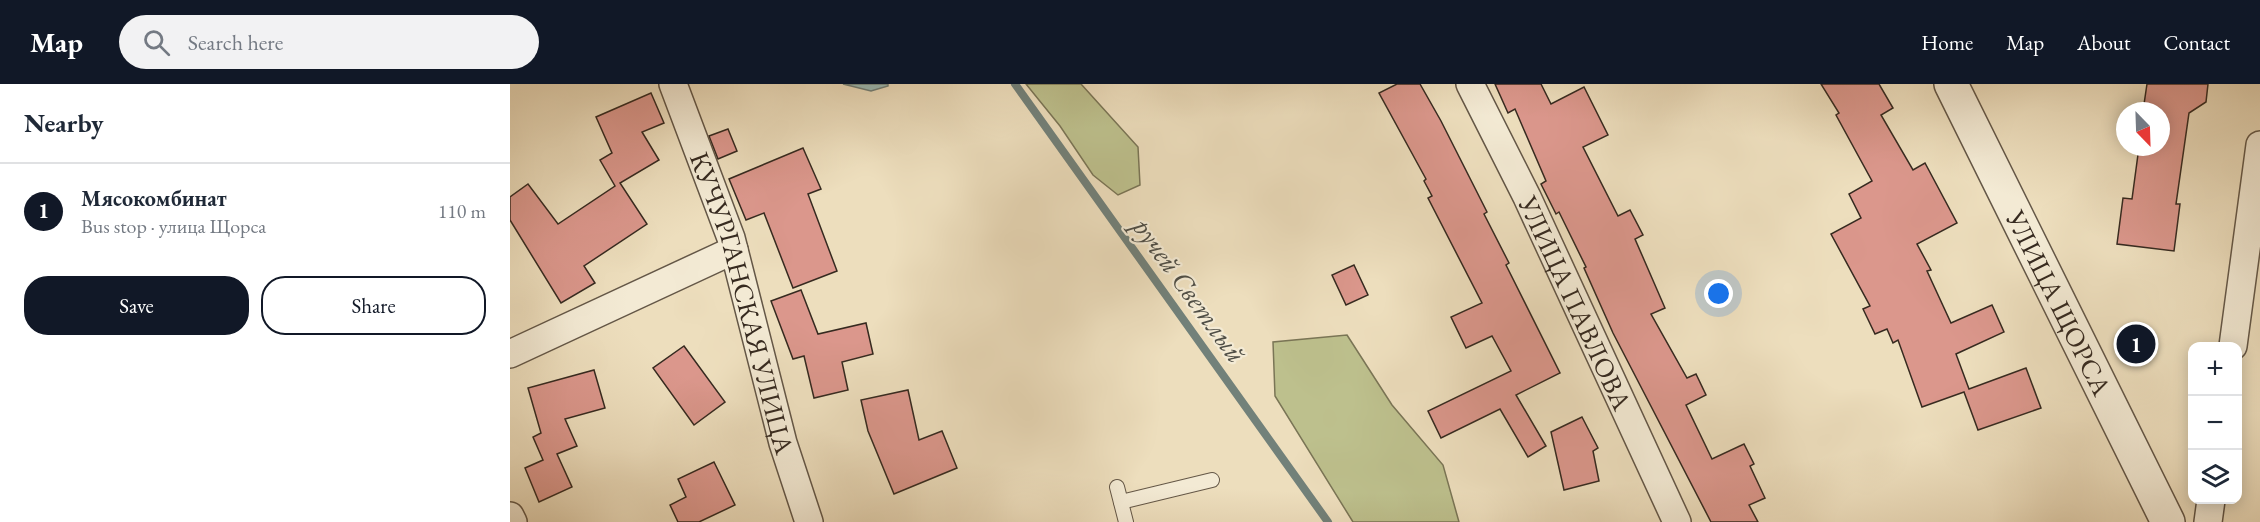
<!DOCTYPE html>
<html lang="en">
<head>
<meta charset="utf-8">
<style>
	body { margin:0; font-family:"EB Garamond",serif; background:#f2f2f3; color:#1f2937 }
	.controls { position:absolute; right:18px; bottom:18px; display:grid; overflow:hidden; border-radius:12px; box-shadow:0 3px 15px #0003 }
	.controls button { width:54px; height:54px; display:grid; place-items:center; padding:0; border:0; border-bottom:2px solid #e0e1e3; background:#fff; color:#1f2937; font:30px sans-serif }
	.compass { position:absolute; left:1606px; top:18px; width:54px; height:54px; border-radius:50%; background:#fff; box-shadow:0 3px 15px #0003; rotate:157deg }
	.you { position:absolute; left:1209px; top:210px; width:21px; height:21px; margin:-15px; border:4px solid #fff; border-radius:50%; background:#1a73e8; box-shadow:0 0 0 9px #1a73e833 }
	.badge { display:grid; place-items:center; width:39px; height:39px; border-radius:50%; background:#111827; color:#fff; font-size:20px; font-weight:700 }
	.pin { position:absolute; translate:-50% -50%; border:3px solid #fff; box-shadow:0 2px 6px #0006 }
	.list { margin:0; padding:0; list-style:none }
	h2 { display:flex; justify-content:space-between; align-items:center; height:78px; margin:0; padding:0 24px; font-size:26px }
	h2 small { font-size:20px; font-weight:400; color:#747a83 }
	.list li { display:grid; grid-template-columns:39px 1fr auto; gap:18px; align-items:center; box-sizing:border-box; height:96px; padding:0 24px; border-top:2px solid #e0e1e3 }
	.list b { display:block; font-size:22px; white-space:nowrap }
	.list p { margin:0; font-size:20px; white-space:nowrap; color:#747a83 }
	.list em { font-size:20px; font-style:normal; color:#747a83 }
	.actions { display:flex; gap:12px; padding:18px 24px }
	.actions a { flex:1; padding:14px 0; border:2px solid #111827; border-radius:24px; text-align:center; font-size:21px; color:#111827 }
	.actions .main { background:#111827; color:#fff }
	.icon { flex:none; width:33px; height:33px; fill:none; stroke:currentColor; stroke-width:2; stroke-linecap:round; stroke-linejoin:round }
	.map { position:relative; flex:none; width:1750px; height:438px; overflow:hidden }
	header { display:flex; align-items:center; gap:36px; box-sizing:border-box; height:84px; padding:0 30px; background:#111827; color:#fff }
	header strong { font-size:28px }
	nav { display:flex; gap:33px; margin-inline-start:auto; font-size:21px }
	.search { width:420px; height:54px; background:#f2f2f3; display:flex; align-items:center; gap:15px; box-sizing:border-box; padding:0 21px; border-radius:33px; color:#747a83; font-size:22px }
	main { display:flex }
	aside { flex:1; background:#fff }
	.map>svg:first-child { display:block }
</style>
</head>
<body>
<header>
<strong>Map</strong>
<div class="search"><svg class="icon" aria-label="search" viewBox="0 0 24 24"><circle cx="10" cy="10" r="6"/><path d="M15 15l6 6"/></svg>Search here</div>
<nav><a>Home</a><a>Map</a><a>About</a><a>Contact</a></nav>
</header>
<main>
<aside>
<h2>Nearby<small></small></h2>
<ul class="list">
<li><span class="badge">1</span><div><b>Мясокомбинат</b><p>Bus stop · улица Щорса</p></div><em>110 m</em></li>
</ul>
<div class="actions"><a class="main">Save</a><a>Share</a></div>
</aside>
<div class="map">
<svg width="1750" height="438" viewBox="0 0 1750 438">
	<rect width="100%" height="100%" fill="#eddebd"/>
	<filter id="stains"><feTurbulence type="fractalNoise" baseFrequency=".00333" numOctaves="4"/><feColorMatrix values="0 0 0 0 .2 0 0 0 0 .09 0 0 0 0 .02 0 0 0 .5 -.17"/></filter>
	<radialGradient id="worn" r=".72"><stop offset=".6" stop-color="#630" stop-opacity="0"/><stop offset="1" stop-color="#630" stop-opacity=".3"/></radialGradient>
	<g fill="#bdc08d" stroke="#7a7556" stroke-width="1.5">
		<polygon points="516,0 571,0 628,63 630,101 608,111 583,91 550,42"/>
		<polygon points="837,251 882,321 933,381 949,438 843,438 765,312 763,258"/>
	</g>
	<polygon fill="#9abbb6" stroke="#72817a" stroke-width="1.5" points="333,0 378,0 378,2 361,7"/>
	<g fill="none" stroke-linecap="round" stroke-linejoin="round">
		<polyline stroke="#72817a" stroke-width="8" points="505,0 818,438"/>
	</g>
	<g fill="#db978c" stroke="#362a20" stroke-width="1.5">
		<polygon points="887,0 910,0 931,37 977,128 974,130 999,179 996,181 1050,289 1006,311 1036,362 1018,373 990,325 931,354 918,327 1001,287 982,252 956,264 941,233 972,219 918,114 922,112 914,97 916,95 869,9"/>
		<polygon points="985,0 1031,0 1041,20 1074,3 1098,51 1073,63 1108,132 1120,126 1133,151 1125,155 1155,224 1141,230 1177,294 1186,290 1196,311 1176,321 1202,375 1234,360 1244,380 1240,382 1255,414 1239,421 1248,438 1201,438 1103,249 1074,184 1076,183 1049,128 1046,130 1031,100 1036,97 1005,25 998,29"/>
		<polygon points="1311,0 1369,0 1383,24 1371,31 1403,86 1415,79 1447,139 1407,160 1421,186 1417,187 1441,239 1482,221 1494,248 1446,270 1459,305 1516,284 1531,324 1468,346 1454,308 1412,323 1388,256 1383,259 1377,245 1365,250 1353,225 1360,222 1321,150 1351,134 1339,110 1362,97 1326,31 1329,29"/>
		<polygon points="1637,0 1698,0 1696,18 1679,29 1666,120 1670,120 1664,167 1607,160 1613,114 1622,115 1629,63 1651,63 1651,27 1633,27"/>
		<polygon points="141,9 154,39 132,48 149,76 110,99 137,140 74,182 85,199 51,219 0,136 0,113 18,100 48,140 105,102 90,76 102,69 86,33"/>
		<polygon points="218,45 227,67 208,75 199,52"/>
		<polygon points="293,64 311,105 298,110 327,187 283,204 254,129 236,136 219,95"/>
		<polygon points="844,181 858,211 836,221 822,191"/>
		<polygon points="291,206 308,250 356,239 363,270 332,278 338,306 304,314 294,272 283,275 261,217"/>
		<polygon points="174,262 215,318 184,341 143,284"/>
		<polygon points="84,286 95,324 55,335 67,362 47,370 62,403 29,418 15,384 33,376 23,353 31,349 18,304"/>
		<polygon points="398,306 409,356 432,347 447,384 384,410 358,347 351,316"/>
		<polygon points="1072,333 1088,364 1083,367 1089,397 1054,406 1041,348"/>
		<polygon points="204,378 225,421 189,438 168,438 160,421 176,413 168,395"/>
	</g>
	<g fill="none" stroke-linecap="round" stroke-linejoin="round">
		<defs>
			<g id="service">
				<polyline points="607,403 616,438"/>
				<polyline points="611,418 702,396"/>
			</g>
			<g id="minor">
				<path id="s1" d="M163,0L221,154L273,359L299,438"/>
				<path id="s2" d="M960,0L1017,113L1167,438"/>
				<polyline points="1723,262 1750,61"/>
				<polyline points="0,270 224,166"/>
				<polyline points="0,432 3,438"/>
				<polyline points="1698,438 1701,416"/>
			</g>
			<g id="tertiary">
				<path id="s3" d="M1441,0L1658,438"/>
			</g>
		</defs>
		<use href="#service" stroke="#645747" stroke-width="16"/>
		<use href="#minor" stroke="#645747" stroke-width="30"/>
		<use href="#tertiary" stroke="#645747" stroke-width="36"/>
		<use href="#service" stroke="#f3ead4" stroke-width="14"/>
		<use href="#minor" stroke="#f3ead4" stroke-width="27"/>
		<use href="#tertiary" stroke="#f3ead4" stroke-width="33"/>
	</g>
	<g text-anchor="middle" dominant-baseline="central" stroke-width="4.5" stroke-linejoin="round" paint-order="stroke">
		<g font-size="27" fill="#362a20" stroke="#f3ead4">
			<text stroke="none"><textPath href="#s2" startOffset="243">УЛИЦА ПАВЛОВА</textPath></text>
			<text stroke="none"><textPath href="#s1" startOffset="230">КУЧУРГАНСКАЯ УЛИЦА</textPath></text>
			<text stroke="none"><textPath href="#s3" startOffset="244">УЛИЦА ЩОРСА</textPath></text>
		</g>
		<g font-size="28" font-style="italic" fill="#4f4e46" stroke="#f3ead4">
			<text transform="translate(680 206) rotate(54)">ручей Светлый</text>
		</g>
	</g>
	<rect width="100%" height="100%" filter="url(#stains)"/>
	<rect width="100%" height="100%" fill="url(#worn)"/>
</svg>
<div class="controls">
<button>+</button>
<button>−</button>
<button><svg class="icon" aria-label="layers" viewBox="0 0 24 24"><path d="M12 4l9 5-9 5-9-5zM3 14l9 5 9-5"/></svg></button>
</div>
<svg class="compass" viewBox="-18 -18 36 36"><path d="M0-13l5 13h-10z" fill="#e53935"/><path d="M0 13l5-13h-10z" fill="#747a83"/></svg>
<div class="you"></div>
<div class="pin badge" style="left:1626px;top:260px">1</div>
</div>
</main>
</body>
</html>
